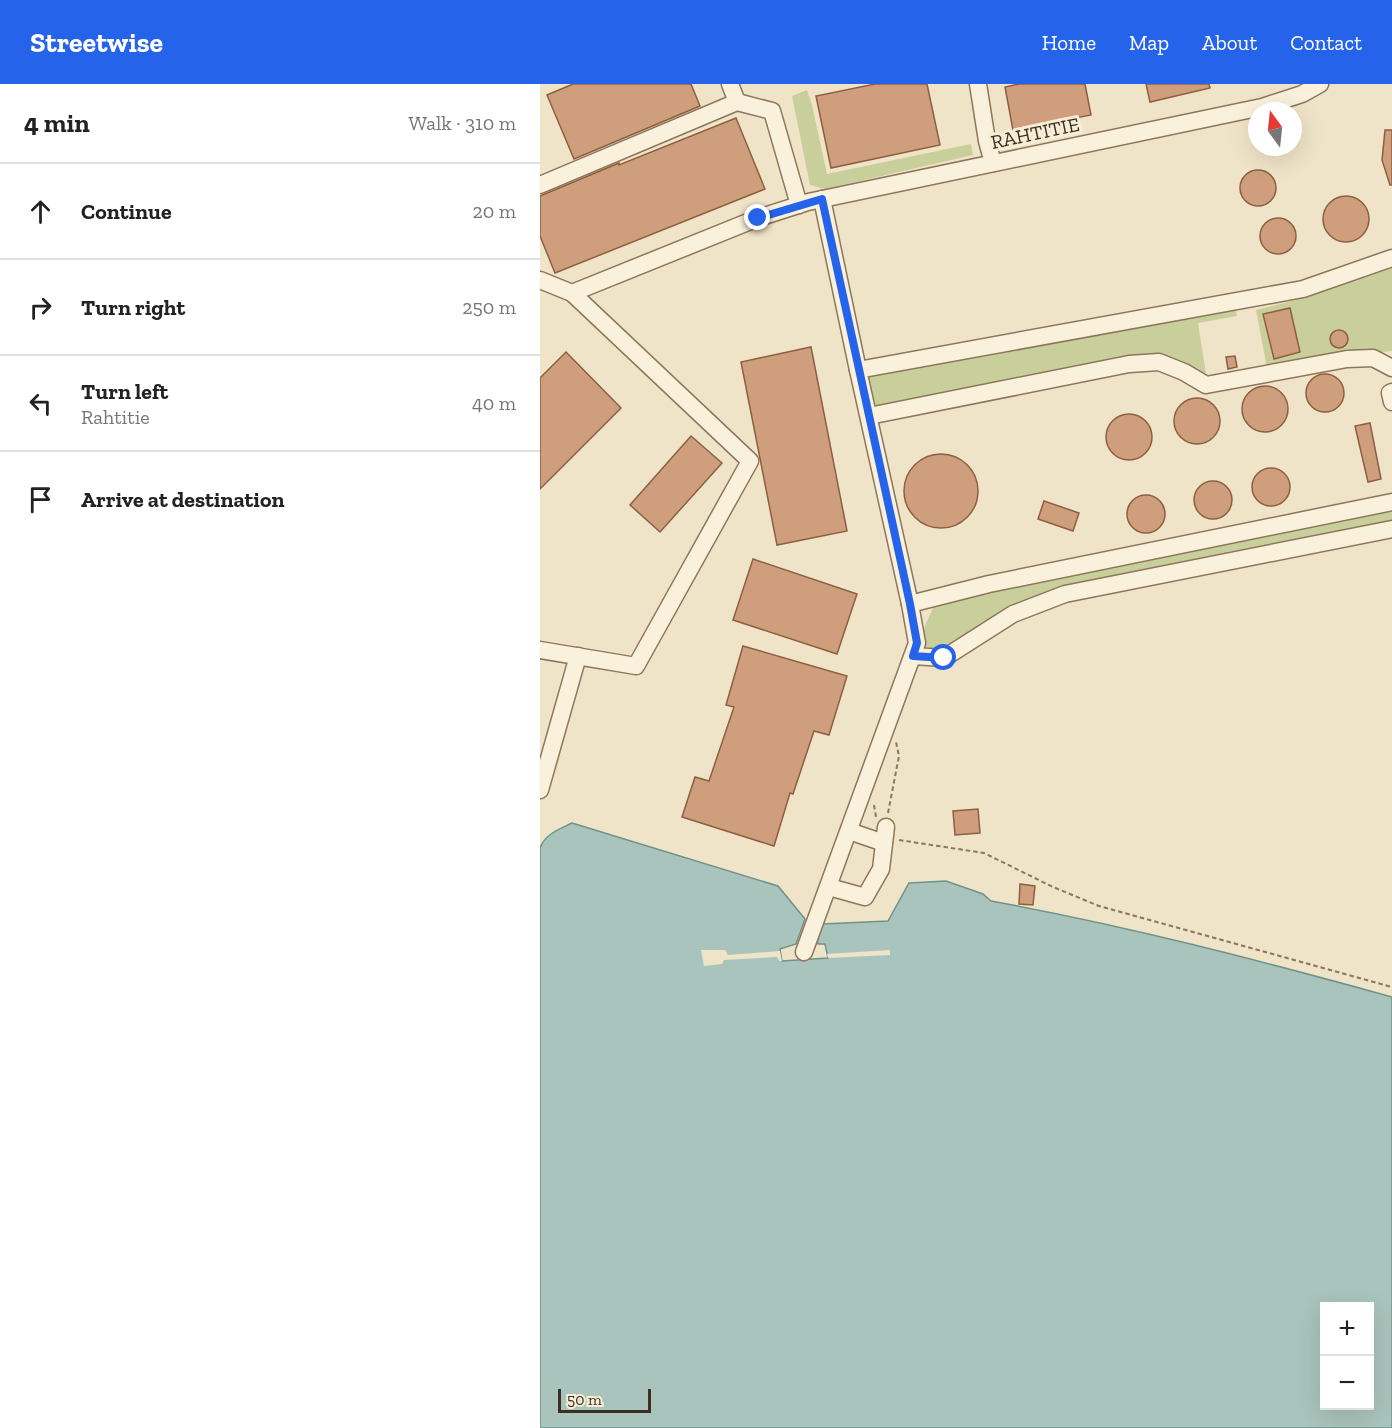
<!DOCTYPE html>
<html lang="en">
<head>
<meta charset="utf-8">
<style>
	body { margin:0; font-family:"Zilla Slab",serif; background:#f6f6f6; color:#222 }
	.controls { position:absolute; right:18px; bottom:18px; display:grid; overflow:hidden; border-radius:0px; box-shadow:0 6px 24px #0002 }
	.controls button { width:54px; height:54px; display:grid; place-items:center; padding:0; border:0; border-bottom:2px solid #e0e0e0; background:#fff; color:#222; font:30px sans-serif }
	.compass { position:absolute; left:708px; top:18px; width:54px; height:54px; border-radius:50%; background:#fff; box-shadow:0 6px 24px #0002; rotate:345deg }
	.scale { position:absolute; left:18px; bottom:15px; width:93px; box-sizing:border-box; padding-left:6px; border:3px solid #3d2e20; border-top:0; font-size:16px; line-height:21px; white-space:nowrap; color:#3d2e20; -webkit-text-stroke:4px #f7eed8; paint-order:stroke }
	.stop { position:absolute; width:18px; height:18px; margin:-14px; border:4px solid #2563eb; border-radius:50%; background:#fff }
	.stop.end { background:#2563eb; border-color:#fff; box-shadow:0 2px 6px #0008 }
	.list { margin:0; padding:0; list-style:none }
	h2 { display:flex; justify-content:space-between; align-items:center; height:78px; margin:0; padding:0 24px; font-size:26px }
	h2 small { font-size:20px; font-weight:400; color:#767676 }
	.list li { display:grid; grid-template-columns:39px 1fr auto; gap:18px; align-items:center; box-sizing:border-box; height:96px; padding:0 24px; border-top:2px solid #e0e0e0 }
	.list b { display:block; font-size:22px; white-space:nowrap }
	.list p { margin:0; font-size:20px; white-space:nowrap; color:#767676 }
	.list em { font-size:20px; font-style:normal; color:#767676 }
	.icon { flex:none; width:33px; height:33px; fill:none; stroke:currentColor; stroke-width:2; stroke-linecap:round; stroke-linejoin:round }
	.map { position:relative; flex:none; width:852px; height:1344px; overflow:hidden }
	header { display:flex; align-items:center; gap:36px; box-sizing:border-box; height:84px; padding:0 30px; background:#2563eb; color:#fff }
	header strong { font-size:28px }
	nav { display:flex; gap:33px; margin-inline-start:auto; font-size:21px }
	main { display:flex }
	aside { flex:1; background:#fff }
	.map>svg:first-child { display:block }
</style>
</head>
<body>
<header>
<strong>Streetwise</strong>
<nav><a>Home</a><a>Map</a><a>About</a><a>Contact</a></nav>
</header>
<main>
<aside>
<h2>4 min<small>Walk · 310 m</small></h2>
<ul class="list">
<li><svg class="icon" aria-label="ahead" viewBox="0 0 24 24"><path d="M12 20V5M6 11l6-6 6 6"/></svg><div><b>Continue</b></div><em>20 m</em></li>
<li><svg class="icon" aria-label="right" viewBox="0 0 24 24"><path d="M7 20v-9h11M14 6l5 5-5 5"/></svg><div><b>Turn right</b></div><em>250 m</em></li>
<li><svg class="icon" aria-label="left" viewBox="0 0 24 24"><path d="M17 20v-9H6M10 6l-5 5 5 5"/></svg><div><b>Turn left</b><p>Rahtitie</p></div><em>40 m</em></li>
<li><svg class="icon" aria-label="arrive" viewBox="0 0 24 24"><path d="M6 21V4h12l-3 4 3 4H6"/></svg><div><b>Arrive at destination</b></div></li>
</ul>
</aside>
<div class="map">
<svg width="852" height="1344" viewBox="0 0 852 1344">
	<rect width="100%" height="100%" fill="#f0e4c8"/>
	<g fill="#c9cf9b">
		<polygon points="267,6 272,21 287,90 431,60 433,71 285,105 270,101 252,12"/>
		<polygon points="852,178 852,267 801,272 727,284 716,226 756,216 811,193"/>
		<polygon points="694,221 697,232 658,239 667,296 622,273 336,325 326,290"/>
		<polygon points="852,425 852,440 522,507 467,524 414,560 394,565 383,562 384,544 393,524 412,515"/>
	</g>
	<path fill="#a9c4bc" stroke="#6f938a" stroke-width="1.5" fill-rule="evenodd" d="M32,739L238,802L265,835L256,860L240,865L242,877L288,874L285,860H278L277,848L282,840L348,837L369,799L406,797L443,810L451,817C588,842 718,876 852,913V1344H0V764C5,750 20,745 32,739ZM784,1222H830V1322H784Z"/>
	<g fill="#f0e4c8">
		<polygon points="161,866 185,866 188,871 240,867 242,877 239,877 237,873 184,876 182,880 164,882"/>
		<polygon points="350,866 350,871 288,874 287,870"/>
	</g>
	<g fill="#cf9f7d" stroke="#8d5f41" stroke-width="1.5">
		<polygon points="33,0 151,0 160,22 34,75 7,11"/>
		<polygon points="335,0 387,0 400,61 291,84 276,12"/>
		<polygon points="479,0 545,0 551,31 473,46 465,3"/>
		<polygon points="606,0 669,0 670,4 610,18"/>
		<polygon points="196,34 225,105 15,189 0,152 0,112 79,79 79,81"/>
		<polygon points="845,46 852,46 852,101 850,101 842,76"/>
		<circle cx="718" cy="104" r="18"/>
		<circle cx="806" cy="135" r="23"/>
		<circle cx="738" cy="152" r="18"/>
		<polygon points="750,224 760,268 734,275 723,230"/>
		<circle cx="799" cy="255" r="9"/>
		<polygon points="271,263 307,447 237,461 201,278"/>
		<polygon points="26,268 81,324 0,405 0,294"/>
		<polygon points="695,272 697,283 688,285 686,273"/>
		<circle cx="785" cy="309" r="19"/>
		<circle cx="725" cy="325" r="23"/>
		<circle cx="657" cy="337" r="23"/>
		<circle cx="589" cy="353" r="23"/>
		<polygon points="830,339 841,395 828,398 815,342"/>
		<polygon points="151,352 182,379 120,448 90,421"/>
		<circle cx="401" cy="407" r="37"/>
		<circle cx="731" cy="403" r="19"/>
		<circle cx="673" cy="416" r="19"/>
		<circle cx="606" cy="430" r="19"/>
		<polygon points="504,417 539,429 533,447 498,435"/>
		<polygon points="213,475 317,510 297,570 193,536"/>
		<polygon points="203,562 307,592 289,651 274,647 253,710 250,709 234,762 142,733 155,693 169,697 194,623 186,621"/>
		<polygon points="438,725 440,749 415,751 413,727"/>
		<polygon points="480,800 495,802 493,821 479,820"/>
	</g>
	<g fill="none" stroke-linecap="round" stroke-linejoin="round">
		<defs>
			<g id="minor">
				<polyline points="190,0 197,18"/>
				<polyline points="438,0 447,57 453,79"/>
				<polyline points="0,101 197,18 232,27 259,121"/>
				<polyline points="282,115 318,286"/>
				<polyline points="0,196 32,209 218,134 268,118 722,23 762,10 780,0"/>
				<polyline points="852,308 850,309 852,318"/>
				<polyline points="329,332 589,280 619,278 644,288 666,301 807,275 833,274 852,284"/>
				<polyline points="370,520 318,286 763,205 852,174"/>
				<polyline points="0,566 96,582 210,377 32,209"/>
				<polyline points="373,572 404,574 473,530 525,510 852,445"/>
				<polyline points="0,706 38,572"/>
				<polyline points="309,747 344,759"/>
				<polyline points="289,803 325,813 341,785 346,743"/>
				<polyline points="264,868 377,559 370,520 449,500 852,418"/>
			</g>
		</defs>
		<use href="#minor" stroke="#8d765c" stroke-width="19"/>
		<g stroke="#8d765c" stroke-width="2" stroke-dasharray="4.5 3" stroke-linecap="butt">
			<polyline points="334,721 336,733"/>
			<polyline points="348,729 359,672 356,658"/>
			<polyline points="359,756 444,769 513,803 559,822 852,903"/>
		</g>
		<use href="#minor" stroke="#faf1dc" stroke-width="16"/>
	</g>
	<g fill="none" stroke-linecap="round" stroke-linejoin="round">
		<polyline stroke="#2563eb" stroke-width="8" points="218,134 282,115 370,520 377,559 373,572 404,574"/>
	</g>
	<g text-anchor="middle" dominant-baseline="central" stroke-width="6" stroke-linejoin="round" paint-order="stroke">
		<g font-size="20" fill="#3d2e20" stroke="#f7eed8">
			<text transform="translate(495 49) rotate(-12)">RAHTITIE</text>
		</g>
	</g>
</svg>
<div class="controls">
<button>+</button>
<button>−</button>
</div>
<svg class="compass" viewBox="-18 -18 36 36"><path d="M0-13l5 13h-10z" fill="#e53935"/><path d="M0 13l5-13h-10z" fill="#767676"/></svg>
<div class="scale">50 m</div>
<div class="stop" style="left:404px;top:574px"></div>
<div class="stop end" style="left:218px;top:134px"></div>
</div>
</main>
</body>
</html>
